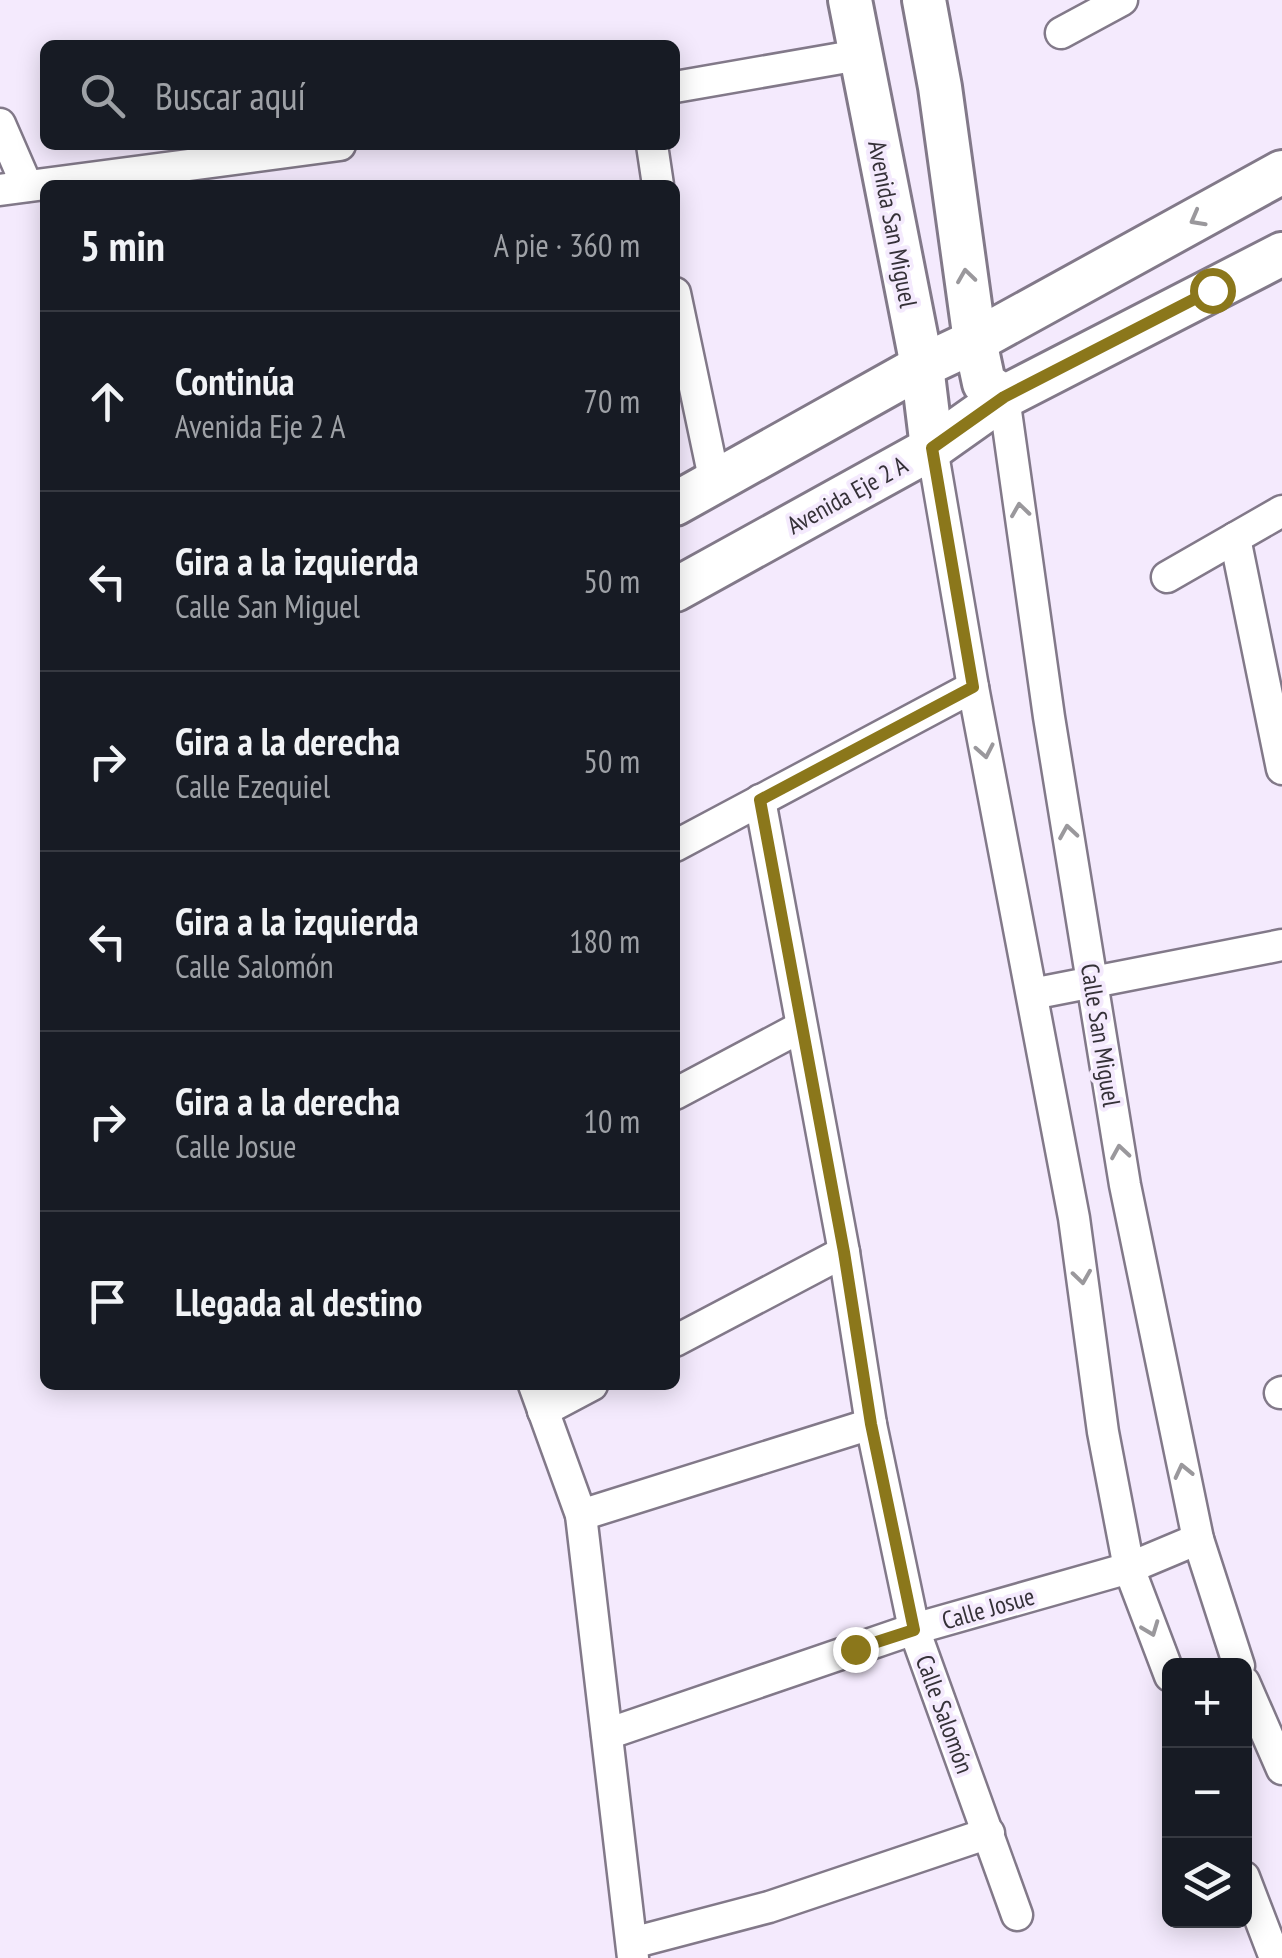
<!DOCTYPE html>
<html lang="es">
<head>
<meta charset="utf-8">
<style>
	body { margin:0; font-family:"PT Sans Narrow",sans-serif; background:#242831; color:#f1f3f6 }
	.controls { position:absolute; right:30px; bottom:30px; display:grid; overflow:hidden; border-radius:15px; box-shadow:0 5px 25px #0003 }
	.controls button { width:90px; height:90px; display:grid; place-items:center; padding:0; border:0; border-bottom:2px solid #363941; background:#171b24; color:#f1f3f6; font:50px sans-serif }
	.stop { position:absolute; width:30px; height:30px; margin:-22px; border:8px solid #8b771b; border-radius:50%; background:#fff }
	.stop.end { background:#8b771b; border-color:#fff; box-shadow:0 2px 10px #0008 }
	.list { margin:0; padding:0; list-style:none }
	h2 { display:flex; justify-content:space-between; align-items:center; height:130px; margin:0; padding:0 40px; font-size:42px }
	h2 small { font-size:32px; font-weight:400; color:#9ea1a6 }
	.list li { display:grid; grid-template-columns:65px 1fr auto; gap:30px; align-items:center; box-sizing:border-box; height:180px; padding:0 40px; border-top:2px solid #363941 }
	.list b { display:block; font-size:38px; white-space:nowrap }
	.list p { margin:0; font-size:32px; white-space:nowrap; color:#9ea1a6 }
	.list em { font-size:32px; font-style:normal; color:#9ea1a6 }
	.icon { flex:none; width:55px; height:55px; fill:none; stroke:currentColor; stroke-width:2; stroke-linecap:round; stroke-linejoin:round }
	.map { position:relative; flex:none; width:1282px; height:1958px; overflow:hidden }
	.search { position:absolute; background:#171b24; box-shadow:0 5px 25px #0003; left:40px; top:40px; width:640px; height:110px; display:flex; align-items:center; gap:25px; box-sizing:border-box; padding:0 35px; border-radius:15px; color:#9ea1a6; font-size:38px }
	.panel { position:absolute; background:#171b24; box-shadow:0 5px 25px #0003; left:40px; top:180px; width:640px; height:1210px; border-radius:15px }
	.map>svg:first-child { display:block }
</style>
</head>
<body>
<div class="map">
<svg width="1282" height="1958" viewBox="0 0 1282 1958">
	<rect width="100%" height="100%" fill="#f4eafd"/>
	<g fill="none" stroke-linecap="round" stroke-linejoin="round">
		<defs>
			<g id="street">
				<polyline points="1061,33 1122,0"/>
				<polyline points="675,87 859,55"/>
				<polyline points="0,124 27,186"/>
				<polyline points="652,145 658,185"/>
				<polyline points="0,190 340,145"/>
				<polyline points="675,293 715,483"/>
				<polyline points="1004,397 1049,717 1125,1185 1198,1539 1239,1666"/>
				<polyline points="932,448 973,687 1074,1218 1103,1432 1129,1568 1170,1676"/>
				<polyline points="1235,538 1282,769"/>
				<polyline points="1167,577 1282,511"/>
				<polyline points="760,800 844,1252 871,1424 914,1629 1017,1915"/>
				<polyline points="675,846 973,687"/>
				<polyline points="1032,994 1282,945"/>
				<polyline points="675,1094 801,1027"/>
				<polyline points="675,1341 844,1252"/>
				<polyline points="534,1385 581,1515 633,1958"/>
				<polyline points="1280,1393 1282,1392"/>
				<polyline points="543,1411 592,1385"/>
				<polyline points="581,1515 871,1424"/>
				<polyline points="1244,1682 1282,1769"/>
				<polyline points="607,1734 914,1629 1129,1568 1198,1539"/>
				<polyline points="1244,1877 1275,1958"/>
				<polyline points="632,1943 769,1907 989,1833"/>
			</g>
			<g id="secondary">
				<polyline points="850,0 922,366 932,448"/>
				<polyline points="924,0 940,87 975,341 984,383 1004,397"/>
				<polyline points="675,504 922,366 975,341 1282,172"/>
				<polyline points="675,590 932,448 1004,397 1282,254"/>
			</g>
		</defs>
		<use href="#street" stroke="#827989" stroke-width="35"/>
		<use href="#secondary" stroke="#827989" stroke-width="48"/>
		<use href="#street" stroke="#fff" stroke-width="30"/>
		<use href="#secondary" stroke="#fff" stroke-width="42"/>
	</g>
	<defs><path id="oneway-chevron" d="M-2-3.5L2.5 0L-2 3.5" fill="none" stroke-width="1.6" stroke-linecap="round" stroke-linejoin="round" transform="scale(2.5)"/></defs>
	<g stroke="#9a989c">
		<use href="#oneway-chevron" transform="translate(1197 219) rotate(151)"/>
		<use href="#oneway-chevron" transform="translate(966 276) rotate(-98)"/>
		<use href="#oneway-chevron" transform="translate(1020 510) rotate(-98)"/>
		<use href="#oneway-chevron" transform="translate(985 751) rotate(79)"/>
		<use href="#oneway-chevron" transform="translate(1068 832) rotate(-99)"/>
		<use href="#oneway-chevron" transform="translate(1120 1152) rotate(-99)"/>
		<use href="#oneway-chevron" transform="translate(1082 1277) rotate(82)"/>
		<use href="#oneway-chevron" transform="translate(1183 1471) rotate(-103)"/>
		<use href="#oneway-chevron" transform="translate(1151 1629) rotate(69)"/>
	</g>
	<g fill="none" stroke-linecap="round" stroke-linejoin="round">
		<polyline stroke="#8b771b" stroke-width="12" points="855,1649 914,1630 871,1424 844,1252 760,800 973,687 932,448 1004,397 1212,290"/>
	</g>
	<g text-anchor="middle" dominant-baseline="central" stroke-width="8" stroke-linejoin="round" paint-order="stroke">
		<g font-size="25" fill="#353138" stroke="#f4eafd">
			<text transform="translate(893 224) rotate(79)">Avenida San Miguel</text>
			<text transform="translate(847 495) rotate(-29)">Avenida Eje 2 A</text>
			<text transform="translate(1101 1035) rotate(81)">Calle San Miguel</text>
			<text transform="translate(988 1608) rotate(-16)">Calle Josue</text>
			<text transform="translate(945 1714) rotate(70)">Calle Salomón</text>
		</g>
	</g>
</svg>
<div class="controls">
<button>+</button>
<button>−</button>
<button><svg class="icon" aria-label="layers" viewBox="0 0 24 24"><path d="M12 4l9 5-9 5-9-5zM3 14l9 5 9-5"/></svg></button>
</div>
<div class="stop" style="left:1212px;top:290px"></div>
<div class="stop end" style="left:855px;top:1649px"></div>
<div class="search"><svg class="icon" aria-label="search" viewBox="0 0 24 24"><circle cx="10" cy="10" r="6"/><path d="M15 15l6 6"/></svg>Buscar aquí</div>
<section class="panel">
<h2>5 min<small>A pie · 360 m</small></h2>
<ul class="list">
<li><svg class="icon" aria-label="ahead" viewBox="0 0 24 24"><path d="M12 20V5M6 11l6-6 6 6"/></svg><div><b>Continúa</b><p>Avenida Eje 2 A</p></div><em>70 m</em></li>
<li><svg class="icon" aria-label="left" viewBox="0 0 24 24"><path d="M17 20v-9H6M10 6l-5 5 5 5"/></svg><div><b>Gira a la izquierda</b><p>Calle San Miguel</p></div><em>50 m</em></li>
<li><svg class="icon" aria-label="right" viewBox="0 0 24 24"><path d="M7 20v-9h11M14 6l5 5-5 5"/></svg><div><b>Gira a la derecha</b><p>Calle Ezequiel</p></div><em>50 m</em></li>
<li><svg class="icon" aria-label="left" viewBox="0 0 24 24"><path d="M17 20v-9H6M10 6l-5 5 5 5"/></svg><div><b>Gira a la izquierda</b><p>Calle Salomón</p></div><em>180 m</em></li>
<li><svg class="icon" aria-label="right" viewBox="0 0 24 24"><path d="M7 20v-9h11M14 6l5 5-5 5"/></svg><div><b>Gira a la derecha</b><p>Calle Josue</p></div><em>10 m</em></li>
<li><svg class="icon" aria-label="arrive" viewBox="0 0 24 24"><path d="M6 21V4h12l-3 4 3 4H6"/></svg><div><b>Llegada al destino</b></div></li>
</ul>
</section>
</div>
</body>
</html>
